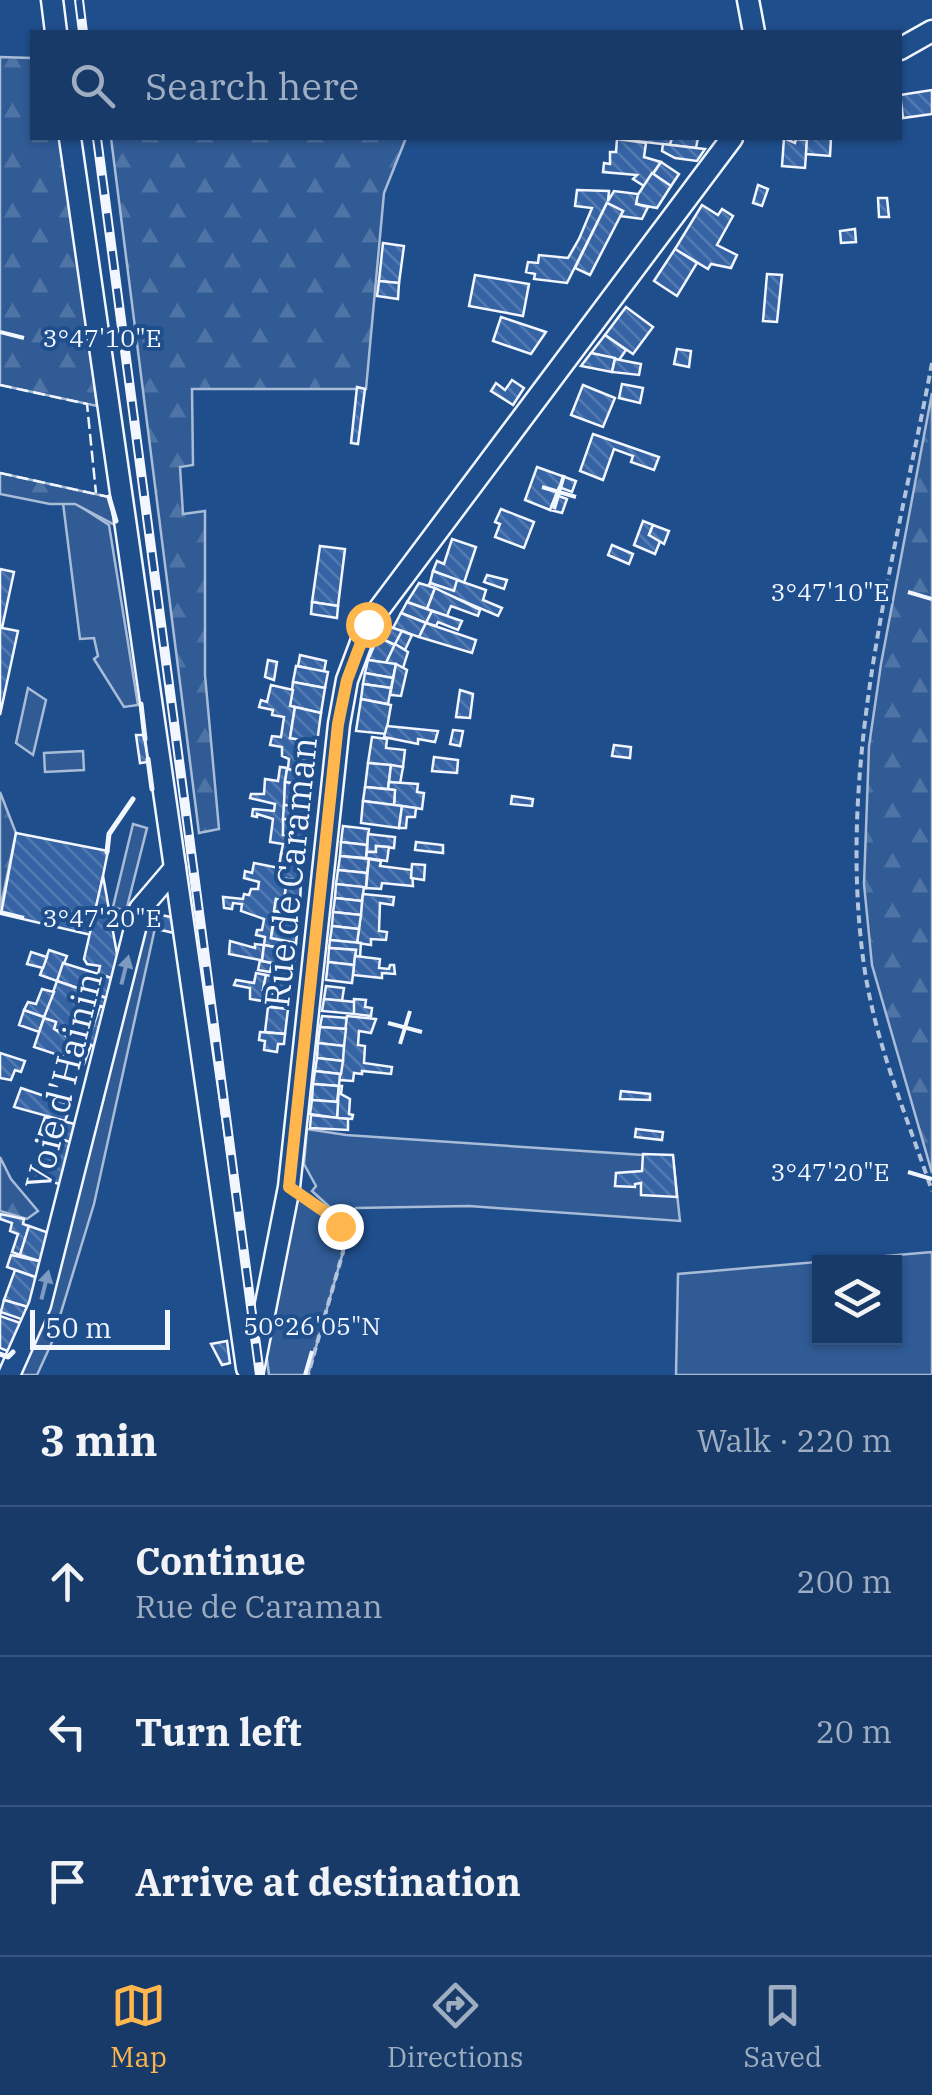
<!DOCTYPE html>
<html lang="en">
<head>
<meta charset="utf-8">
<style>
	body { margin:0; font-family:"IBM Plex Serif",serif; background:#20416f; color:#f1f3f6 }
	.controls { position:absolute; right:30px; bottom:30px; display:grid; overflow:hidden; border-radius:0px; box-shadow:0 2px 8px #0004 }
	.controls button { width:90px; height:90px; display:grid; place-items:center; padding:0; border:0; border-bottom:2px solid #36547d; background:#173a69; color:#f1f3f6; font:50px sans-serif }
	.scale { position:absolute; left:30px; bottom:25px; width:140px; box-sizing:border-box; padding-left:10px; border:5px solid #f2f6ff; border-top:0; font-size:28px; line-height:35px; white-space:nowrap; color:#f2f6ff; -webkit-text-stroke:8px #1f4e8c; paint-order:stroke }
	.stop { position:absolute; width:30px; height:30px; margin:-22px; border:8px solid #ffb74d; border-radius:50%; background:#fff }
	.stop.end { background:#ffb74d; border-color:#fff; box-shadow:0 2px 10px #0008 }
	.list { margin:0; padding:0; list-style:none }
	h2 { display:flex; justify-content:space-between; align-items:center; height:130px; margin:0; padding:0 40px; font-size:42px }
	h2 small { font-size:32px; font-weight:400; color:#9eadc0 }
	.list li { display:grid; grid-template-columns:65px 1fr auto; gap:30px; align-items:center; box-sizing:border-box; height:150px; padding:0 40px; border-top:2px solid #36547d }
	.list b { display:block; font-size:38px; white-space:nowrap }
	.list p { margin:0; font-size:32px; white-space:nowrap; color:#9eadc0 }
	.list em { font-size:32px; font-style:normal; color:#9eadc0 }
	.icon { flex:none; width:55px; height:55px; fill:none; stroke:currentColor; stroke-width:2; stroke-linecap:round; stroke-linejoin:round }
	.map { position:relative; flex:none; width:932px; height:1375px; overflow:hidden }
	.search { position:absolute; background:#173a69; box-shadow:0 2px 8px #0004; left:30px; right:30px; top:30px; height:110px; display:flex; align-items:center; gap:25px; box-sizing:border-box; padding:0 35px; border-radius:0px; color:#9eadc0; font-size:38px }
	.sheet { height:580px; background:#173a69 }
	nav { display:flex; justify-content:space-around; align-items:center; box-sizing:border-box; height:140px; border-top:2px solid #36547d; background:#173a69; font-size:28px; color:#9eadc0 }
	nav a { display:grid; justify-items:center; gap:5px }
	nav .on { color:#ffb74d }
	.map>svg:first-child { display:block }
</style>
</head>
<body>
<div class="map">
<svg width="932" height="1375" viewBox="0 0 932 1375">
	<defs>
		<pattern id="forest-firs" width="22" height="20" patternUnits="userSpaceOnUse" patternTransform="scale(2.5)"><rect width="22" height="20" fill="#305b95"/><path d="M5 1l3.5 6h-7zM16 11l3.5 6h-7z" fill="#4e73a5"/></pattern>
		<pattern id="building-back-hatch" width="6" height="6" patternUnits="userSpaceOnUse" patternTransform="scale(2.5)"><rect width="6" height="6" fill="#3563a3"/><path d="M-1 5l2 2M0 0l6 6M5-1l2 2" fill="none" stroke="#537ab1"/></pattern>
	</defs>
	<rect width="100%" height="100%" fill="#1f4e8c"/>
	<g fill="#305b95" stroke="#a8bbd7" stroke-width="2.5" fill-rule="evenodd">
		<polygon points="63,503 75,503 109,525 138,705 124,707 94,659 98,656 94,638 80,639"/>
		<polygon points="28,688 46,700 33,755 16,743"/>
		<polygon points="83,751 84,770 45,772 44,753"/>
		<polygon points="133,824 147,828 126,911 113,907"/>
		<polygon points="144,926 155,928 94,1204 52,1342 37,1375 9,1375 40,1305 102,1105"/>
		<polygon points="307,1129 346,1135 673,1157 680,1221 469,1206 356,1208 345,1221 312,1191 316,1186 304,1164"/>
		<polygon points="289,1187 334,1218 343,1237 343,1252 308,1375 269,1375 262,1321"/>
		<path d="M932,1252V1375H676L678,1274ZM820,1262H894V1338H820Z"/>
	</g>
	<g fill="url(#forest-firs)" stroke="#a8bbd7" stroke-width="2.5">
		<polygon points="0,57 32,58 32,138 64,138 97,406 0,385"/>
		<polygon points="111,138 406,138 384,193 366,389 192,389 193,465 180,467 183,514 205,511 205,675 219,829 199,833"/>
		<polygon points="932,393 932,1173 872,965 864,884 869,746 881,664"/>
		<polygon points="0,473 109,497 117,526 75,504 50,504 0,494"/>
		<polygon points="0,792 16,833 0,910"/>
		<polygon points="0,1157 11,1179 38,1211 27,1219 0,1211"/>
	</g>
	<g fill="url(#building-back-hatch)" stroke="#f2f6ff" stroke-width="2.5">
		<polygon points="932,90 932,114 903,118 900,95"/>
		<polygon points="628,138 672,138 670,145 627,140"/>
		<polygon points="672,138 698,138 696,148 670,145"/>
		<polygon points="784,138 795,143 796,139 807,140 805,168 782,166"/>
		<polygon points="807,138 831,138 830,156 806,154"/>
		<polygon points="617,139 646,143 644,157 661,162 644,186 633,179 637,175 603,172 604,163 610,164 610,152 616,152"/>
		<polygon points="663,144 696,148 705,149 697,161 675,158 662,151"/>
		<polygon points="661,162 679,174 671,186 653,174"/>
		<polygon points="652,173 671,186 657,208 636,204 637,196"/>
		<polygon points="758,185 768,189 762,206 753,203"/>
		<polygon points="577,190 609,191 608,201 614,191 638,194 636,204 648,207 642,219 620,216 623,211 607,203 567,283 534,279 535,274 526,272 528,262 538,263 539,255 568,258 579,239 592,208 575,206"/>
		<polygon points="878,198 887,198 889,217 879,217"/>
		<polygon points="607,203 623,211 590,275 575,268"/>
		<polygon points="702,205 718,215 722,209 733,216 717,245 737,255 731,268 711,264 708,269 675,249"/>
		<polygon points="855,229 856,242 841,243 840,231"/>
		<polygon points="383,243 404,246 399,283 379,281"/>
		<polygon points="675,249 697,263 677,296 654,281"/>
		<polygon points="767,274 782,275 777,322 763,321"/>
		<polygon points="475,275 529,284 523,316 469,306"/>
		<polygon points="379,281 399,283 398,299 377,296"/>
		<polygon points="626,307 653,327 633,354 605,335"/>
		<polygon points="501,317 546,332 531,354 493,341"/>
		<polygon points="605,335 626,350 619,360 591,353"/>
		<polygon points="677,349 691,351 689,367 674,364"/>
		<polygon points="591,353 615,358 612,372 581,366"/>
		<polygon points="615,359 641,364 639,375 612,372"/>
		<polygon points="512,380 524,388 513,405 491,391 496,383 505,390"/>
		<polygon points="622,384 643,388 640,403 619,398"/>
		<polygon points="583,385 615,398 603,427 571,415"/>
		<polygon points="357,387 365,389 358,444 351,443"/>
		<polygon points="593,434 659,457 654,470 631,462 633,456 614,449 603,480 580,471"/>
		<polygon points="537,467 576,481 572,492 559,487 550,510 525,500"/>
		<polygon points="556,495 567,499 562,513 550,510"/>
		<polygon points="501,509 534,522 524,548 495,537 500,524 495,522"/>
		<polygon points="643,521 653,525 649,535 661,539 655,554 634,545"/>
		<polygon points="653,525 669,531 664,544 649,535"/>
		<polygon points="452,539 476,547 464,583 433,571 437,561 444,564"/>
		<polygon points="612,545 633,554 629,564 608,555"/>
		<polygon points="320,546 345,549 338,606 312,602"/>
		<polygon points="0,569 14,572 2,628 18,631 0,715"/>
		<polygon points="433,571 458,580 454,591 430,583"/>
		<polygon points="487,575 507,580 504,589 484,582"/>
		<polygon points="457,580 486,590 483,600 502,608 498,616 428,586 430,583 454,591"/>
		<polygon points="419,583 435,588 427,609 407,602"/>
		<polygon points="435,588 480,610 478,616 451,606 447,616 427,609"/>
		<polygon points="312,602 338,606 337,618 311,614"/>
		<polygon points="407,602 432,611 426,623 401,613"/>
		<polygon points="432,611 462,621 458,630 438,622 436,626 426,623"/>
		<polygon points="401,613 426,623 419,637 393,628"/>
		<polygon points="426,623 476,640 472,653 419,637"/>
		<polygon points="384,625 402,631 395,645 378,637"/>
		<polygon points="402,631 412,635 405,650 395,644"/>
		<polygon points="378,637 395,645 386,663 368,660"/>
		<polygon points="395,644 408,652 403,668 386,663"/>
		<polygon points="300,655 326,661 324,672 298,666"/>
		<polygon points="268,660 277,662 274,680 265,677"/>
		<polygon points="368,660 396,664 393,678 365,673"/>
		<polygon points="396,664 407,670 401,696 390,695"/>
		<polygon points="296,666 328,672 325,688 293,682"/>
		<polygon points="365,673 393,678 391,688 363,684"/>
		<polygon points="293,682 325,688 321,713 290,706"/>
		<polygon points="363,684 391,688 388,704 361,699"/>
		<polygon points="271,685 293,690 290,706 295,707 290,738 301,740 299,759 314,764 313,774 287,769 285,782 283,835 305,838 303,857 281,854 283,844 270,842 273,819 257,814 257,817 252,816 253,809 274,811 275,804 250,798 251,794 264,794 265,779 278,781 280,767 288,768 289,759 282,756 282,747 270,745 272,736 281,737 284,717 272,715 273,710 259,707 261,700 267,702"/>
		<polygon points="460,690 473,694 470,718 456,717"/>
		<polygon points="361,699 391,705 386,734 356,731"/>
		<polygon points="295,707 321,713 317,743 290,738"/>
		<polygon points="387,726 438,731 435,742 418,739 418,744 384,737"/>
		<polygon points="453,730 463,731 460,746 450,744"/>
		<polygon points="136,735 144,735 148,762 140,763"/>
		<polygon points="372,737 387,739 386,748 405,750 403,767 368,763"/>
		<polygon points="301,740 317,743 313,763 299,759"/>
		<polygon points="614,745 631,747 630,758 612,756"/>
		<polygon points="434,757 458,760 457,773 432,771"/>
		<polygon points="368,763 391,765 388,789 365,787"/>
		<polygon points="391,765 403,767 400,784 389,782"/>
		<polygon points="287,769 313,774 312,787 285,782"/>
		<polygon points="285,782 310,786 308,806 284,805"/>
		<polygon points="389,782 418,784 417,792 424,793 422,809 394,805 395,790 388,789"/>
		<polygon points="365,787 395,790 394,805 363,801"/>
		<polygon points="512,796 533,799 532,806 511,804"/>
		<polygon points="363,801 402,806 399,828 361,823"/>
		<polygon points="284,805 308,806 306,820 283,819"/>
		<polygon points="402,806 416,808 415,817 407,817 406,828 399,828"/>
		<polygon points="283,819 306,820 305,838 283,835"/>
		<polygon points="343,826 369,829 367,845 341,842"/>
		<polygon points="16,833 108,851 91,935 1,914"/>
		<polygon points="368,834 395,837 394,848 376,846 376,852 367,852"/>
		<polygon points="341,842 367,845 366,858 340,856"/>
		<polygon points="416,842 443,845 443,853 415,850"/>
		<polygon points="376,846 389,847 387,861 366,858 367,852 376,852"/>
		<polygon points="281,854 303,857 301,881 277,878"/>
		<polygon points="340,856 369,859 367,873 338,870"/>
		<polygon points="369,859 381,861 380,866 412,870 413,886 382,883 381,889 366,888"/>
		<polygon points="254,863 279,868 277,878 287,879 284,901 276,899 271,938 296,943 295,951 264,945 265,937 256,935 257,930 262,930 264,919 241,911 242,904 233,903 232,909 224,908 223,897 243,899 244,894 249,895 251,889 258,889 259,882 244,878 245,871 252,873"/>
		<polygon points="412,864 425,865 424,880 411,878"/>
		<polygon points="338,870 367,873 366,888 336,884"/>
		<polygon points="103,876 117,954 123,955 118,980 98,974 100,966 87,964 84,959"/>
		<polygon points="287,879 301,881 300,903 284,901"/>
		<polygon points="336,884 364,887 362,901 335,898"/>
		<polygon points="363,894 394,897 393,905 380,903 379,931 387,932 386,940 371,939 371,945 357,943"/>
		<polygon points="335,898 362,901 361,915 333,912"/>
		<polygon points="276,899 300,903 298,916 274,911"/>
		<polygon points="275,911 298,916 298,925 274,921"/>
		<polygon points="147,912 171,917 174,933 144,926"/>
		<polygon points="333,912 361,915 359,929 332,926"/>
		<polygon points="274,921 298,925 296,943 271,938"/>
		<polygon points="332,926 359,929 357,943 330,940"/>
		<polygon points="330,940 361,943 360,957 355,956 356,950 329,948"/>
		<polygon points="230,941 255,948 255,944 264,945 262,961 272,963 270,972 258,970 260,960 229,954"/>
		<polygon points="264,945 295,951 294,967 262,961"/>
		<polygon points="329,948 356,950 354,965 328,962"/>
		<polygon points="49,950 67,956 57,981 40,975"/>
		<polygon points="31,952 47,957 43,968 27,964"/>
		<polygon points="355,956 380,959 379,968 389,969 390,965 394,965 395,974 382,973 382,978 353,975"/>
		<polygon points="328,962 354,965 352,983 326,980"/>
		<polygon points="63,963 118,980 113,1000 57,981"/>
		<polygon points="275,966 292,970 291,980 273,977"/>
		<polygon points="256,973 266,975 263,990 271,991 269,1002 250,999 250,988 234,985 236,980 254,983"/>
		<polygon points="266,975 292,980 290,995 263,990"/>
		<polygon points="57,981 112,1000 110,1009 80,1000 68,1035 54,1029 56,1022 44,1018 39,1032 19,1025 24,1010 44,1017"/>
		<polygon points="326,986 344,988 342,1001 324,999"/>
		<polygon points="42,989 54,992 44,1017 24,1010 28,1002 36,1004"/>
		<polygon points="273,992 290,995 288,1009 272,1007"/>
		<polygon points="324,999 355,1002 354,1014 322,1011"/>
		<polygon points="354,999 366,1000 365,1007 372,1008 371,1016 354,1014"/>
		<polygon points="100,1006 110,1009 100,1049 91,1045 84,1064 64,1057 73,1023 92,1030"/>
		<polygon points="268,1007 288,1009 285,1034 265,1032"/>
		<polygon points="322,1016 347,1018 346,1029 320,1027"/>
		<polygon points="347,1016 376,1019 371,1033 359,1031 358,1045 365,1046 364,1063 392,1067 391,1074 362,1071 362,1074 354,1073 353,1081 339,1080"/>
		<polygon points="44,1018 56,1022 54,1029 71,1039 64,1057 34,1047"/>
		<polygon points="320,1027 346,1029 344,1046 318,1043"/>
		<polygon points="260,1032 285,1034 284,1044 278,1044 277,1052 264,1050 265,1041 259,1040"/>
		<polygon points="318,1043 344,1046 343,1061 317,1058"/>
		<polygon points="0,1053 25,1061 21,1072 15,1070 11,1080 0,1078"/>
		<polygon points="317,1058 343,1061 341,1074 315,1071"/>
		<polygon points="315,1071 340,1074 339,1086 313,1084"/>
		<polygon points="313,1084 339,1086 337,1102 312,1100"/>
		<polygon points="339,1086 342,1086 341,1094 350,1099 349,1114 353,1115 352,1119 337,1118"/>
		<polygon points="21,1088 71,1105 65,1121 14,1107"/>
		<polygon points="621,1091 650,1094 650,1100 620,1099"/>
		<polygon points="312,1100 338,1102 337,1118 310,1114"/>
		<polygon points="311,1115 348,1119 348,1130 310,1128"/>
		<polygon points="45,1117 79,1125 74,1143 39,1134"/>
		<polygon points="636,1129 663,1132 662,1140 635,1137"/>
		<polygon points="49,1136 74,1143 62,1185 36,1177 43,1142 46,1143"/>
		<polygon points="643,1154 673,1155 677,1197 641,1195 641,1183 635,1184 635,1187 615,1186 616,1173 642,1171"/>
		<polygon points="0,1214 24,1219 23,1224 29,1226 20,1255 12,1252 18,1234 10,1231 12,1223 0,1219"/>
		<polygon points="29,1226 52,1234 43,1262 20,1255"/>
		<polygon points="11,1255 43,1262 38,1278 7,1267"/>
		<polygon points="15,1270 38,1278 28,1307 4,1300"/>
		<polygon points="4,1300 28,1307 24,1320 1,1312 0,1315"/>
		<polygon points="0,1316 23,1324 10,1352 0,1348"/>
		<polygon points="227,1341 230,1363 222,1365 211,1344"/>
	</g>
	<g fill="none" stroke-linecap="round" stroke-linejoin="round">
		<defs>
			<g id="minor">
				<polyline points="52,0 56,32"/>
				<polyline points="748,0 754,32"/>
				<polyline points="900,49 932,31"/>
				<polyline points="70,138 247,1368"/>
				<polyline points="9,1375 40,1305 140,909 175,868"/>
				<polyline points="252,1375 289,1187 339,724 347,680 368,624 732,138"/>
			</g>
		</defs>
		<use href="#minor" stroke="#f2f6ff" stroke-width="25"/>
		<g stroke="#b3c4dc" stroke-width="4" stroke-dasharray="8 5" stroke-linecap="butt">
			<path d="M932,363C895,559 837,757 863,958C873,1038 906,1114 932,1191"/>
			<path d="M306,1198C329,1213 344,1222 343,1252L308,1375"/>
		</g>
		<use href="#minor" stroke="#1f4e8c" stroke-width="20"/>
		<defs>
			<g id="rail">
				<polyline points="79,0 83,32"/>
				<polyline points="97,138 260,1375"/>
			</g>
		</defs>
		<use href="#rail" stroke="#f2f6ff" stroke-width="10"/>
		<use href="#rail" stroke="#1f4e8c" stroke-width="6" stroke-dasharray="19" stroke-linecap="butt"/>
		<g stroke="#f2f6ff" stroke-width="2.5" stroke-dasharray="12 5" stroke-linecap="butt">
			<polyline points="0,385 87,404 96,493"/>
			<polyline points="0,473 109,497"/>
		</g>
		<g stroke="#f2f6ff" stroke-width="5">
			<polyline points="109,497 116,521"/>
			<polyline points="141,704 145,739"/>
			<polyline points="148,759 152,789"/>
			<polyline points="107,852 109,834 133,799"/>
			<polyline points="0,1354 8,1357 13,1352"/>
		</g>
	</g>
	<defs><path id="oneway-solid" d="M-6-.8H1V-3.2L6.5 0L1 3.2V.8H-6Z" transform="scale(2.5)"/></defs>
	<g fill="#7e9ac0">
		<use href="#oneway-solid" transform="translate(125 970) rotate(-76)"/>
		<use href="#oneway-solid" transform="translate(45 1285) rotate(-76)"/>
	</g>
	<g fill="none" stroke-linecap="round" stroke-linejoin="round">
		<polyline stroke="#ffb74d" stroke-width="12" points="340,1226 334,1218 289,1187 338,724 347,680 368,624"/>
	</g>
	<path fill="none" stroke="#f2f6ff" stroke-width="4" d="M0,332L24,338M542,487L576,497M554,509L564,475M908,592L932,599M0,912L24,918M388,1023L422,1032M400,1044L410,1011M908,1172L932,1179M305,1375L312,1351"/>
	<g text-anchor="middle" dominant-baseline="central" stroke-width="8" stroke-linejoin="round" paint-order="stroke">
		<g font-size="35" fill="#f2f6ff" stroke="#1f4e8c">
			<text transform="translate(290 872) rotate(-84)">Rue de Caraman</text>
			<text transform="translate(63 1081) rotate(-76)">Voie d'Hainin</text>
		</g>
	</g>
	<g font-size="25" text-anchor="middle" fill="#f2f6ff" stroke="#1f4e8c" stroke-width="8" stroke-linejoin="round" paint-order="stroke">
		<text x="102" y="347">3°47'10"E</text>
		<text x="830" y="601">3°47'10"E</text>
		<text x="102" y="927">3°47'20"E</text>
		<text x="830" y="1181">3°47'20"E</text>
		<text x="312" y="1335">50°26'05"N</text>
	</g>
</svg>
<div class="controls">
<button><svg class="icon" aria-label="layers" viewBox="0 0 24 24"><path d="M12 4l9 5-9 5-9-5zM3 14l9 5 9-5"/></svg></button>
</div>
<div class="scale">50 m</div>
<div class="stop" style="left:368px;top:624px"></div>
<div class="stop end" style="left:340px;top:1226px"></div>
<div class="search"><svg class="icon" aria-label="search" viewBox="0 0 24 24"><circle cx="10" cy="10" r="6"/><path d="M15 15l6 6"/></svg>Search here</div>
</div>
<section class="sheet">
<h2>3 min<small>Walk · 220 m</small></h2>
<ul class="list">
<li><svg class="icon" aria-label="ahead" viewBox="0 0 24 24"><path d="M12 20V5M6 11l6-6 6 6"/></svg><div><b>Continue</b><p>Rue de Caraman</p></div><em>200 m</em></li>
<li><svg class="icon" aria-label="left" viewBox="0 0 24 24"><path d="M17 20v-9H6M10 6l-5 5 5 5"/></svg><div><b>Turn left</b></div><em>20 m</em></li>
<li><svg class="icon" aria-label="arrive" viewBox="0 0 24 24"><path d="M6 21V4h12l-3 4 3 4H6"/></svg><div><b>Arrive at destination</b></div></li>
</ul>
</section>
<nav>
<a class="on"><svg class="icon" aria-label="map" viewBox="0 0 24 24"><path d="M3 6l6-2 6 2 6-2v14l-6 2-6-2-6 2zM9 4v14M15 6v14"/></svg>Map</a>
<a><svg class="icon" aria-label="directions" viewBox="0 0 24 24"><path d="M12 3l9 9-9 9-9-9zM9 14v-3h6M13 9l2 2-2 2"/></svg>Directions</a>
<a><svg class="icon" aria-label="saved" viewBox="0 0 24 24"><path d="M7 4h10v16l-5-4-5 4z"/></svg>Saved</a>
</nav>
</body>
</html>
